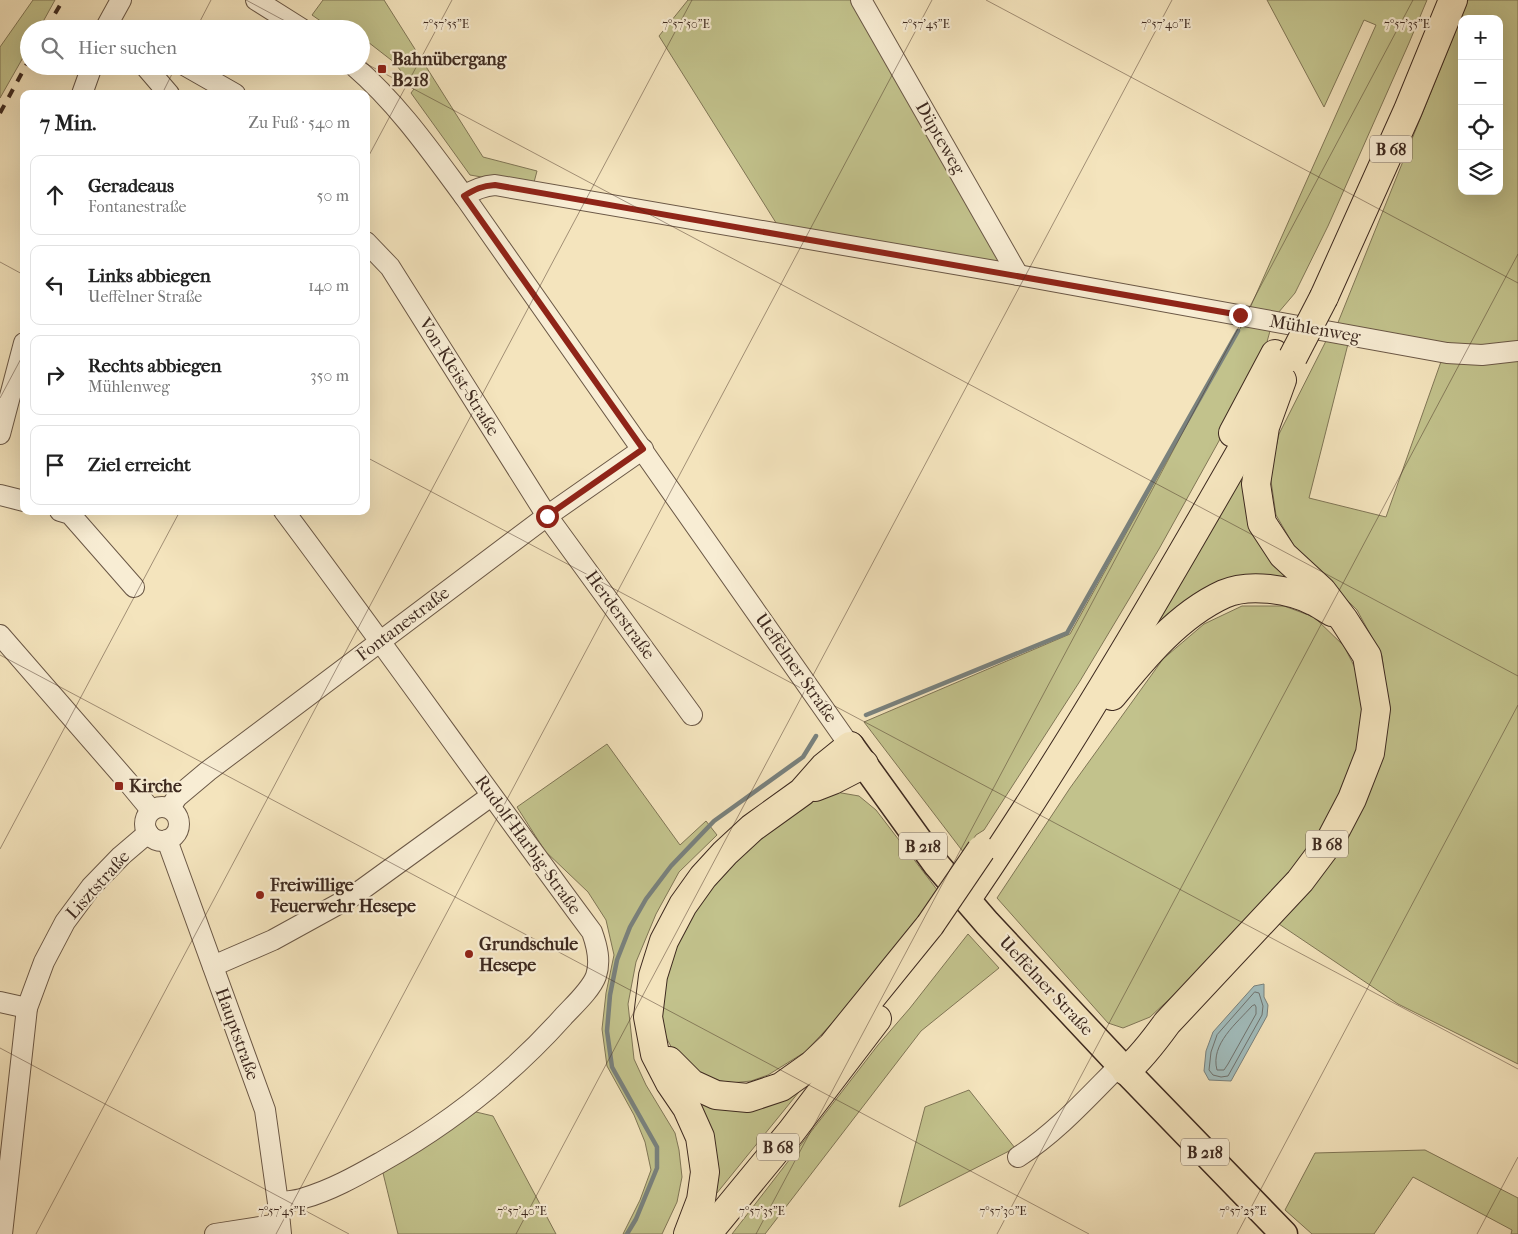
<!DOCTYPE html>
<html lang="de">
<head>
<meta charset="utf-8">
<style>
	body { margin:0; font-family:"IM FELL French Canon",serif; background:#f2f2f2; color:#222 }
	.controls { position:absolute; right:15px; top:15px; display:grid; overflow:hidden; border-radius:10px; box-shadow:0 5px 20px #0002 }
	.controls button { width:45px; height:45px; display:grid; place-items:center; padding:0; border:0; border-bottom:1px solid #e0e0e0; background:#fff; color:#222; font:25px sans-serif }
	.stop { position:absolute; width:15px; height:15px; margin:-11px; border:4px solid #8f2418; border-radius:50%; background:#fff }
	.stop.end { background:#8f2418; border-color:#fff; box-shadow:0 1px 5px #0008 }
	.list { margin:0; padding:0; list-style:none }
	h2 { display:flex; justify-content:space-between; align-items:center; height:65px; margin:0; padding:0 20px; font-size:21px }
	h2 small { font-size:16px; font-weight:400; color:#767676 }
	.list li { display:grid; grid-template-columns:32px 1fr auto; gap:15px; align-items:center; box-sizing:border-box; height:80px; margin:0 10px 10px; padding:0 10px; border:1px solid #e0e0e0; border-radius:10px }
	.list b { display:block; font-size:19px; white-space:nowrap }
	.list p { margin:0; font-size:16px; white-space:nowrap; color:#767676 }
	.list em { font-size:16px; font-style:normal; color:#767676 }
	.icon { flex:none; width:28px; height:28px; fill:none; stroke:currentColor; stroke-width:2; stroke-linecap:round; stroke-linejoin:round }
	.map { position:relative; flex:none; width:1518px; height:1234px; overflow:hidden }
	.search { position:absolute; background:#fff; box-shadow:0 5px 20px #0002; left:20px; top:20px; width:350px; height:55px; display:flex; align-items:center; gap:12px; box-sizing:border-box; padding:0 18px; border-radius:28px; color:#767676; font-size:19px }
	.panel { position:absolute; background:#fff; box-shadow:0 5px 20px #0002; left:20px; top:90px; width:350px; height:425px; border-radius:10px }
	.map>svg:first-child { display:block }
</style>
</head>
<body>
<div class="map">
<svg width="1518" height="1234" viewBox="0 0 1518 1234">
	<rect width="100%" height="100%" fill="#f4e4bd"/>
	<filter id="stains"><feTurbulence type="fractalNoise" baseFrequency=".004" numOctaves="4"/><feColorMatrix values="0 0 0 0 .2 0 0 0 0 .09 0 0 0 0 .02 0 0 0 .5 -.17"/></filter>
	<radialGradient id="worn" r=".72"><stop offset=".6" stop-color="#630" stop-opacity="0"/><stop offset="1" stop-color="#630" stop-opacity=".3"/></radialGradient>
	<g fill="#c2c28c" stroke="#807656" fill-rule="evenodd">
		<polygon points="33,0 55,0 39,29 29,29 29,47 0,98 0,47"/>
		<polygon points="323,0 384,0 483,157 537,171 533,186 470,175 411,93 414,89 395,63 368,42 361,48 361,29 332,29 312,15"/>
		<polygon points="688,0 852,0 1007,268 778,226 659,36"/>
		<polygon points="1267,0 1427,0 1409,43 1328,226 1295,293 1278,313 1250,308 1376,25 1364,20 1324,107"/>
		<path d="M1468,0H1518V1064L1398,1004L1276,922L1372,785L1389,716L1382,656L1357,610L1297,551L1276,515L1270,474L1279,434L1328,337L1349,340L1309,498L1386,517L1443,356L1337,325ZM1462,19H1499V191H1462Z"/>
		<polygon points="1242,325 1270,331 1260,367 1159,549 1080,681 984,830 976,835 964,853 864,722 1070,634"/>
		<polygon points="1250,457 1247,484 1320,596 1252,581 1145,646"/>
		<polygon points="1242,606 1284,606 1314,617 1344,646 1361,680 1363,719 1354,762 1331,812 1299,862 1204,967 1150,1017 1123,1028 1108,1023 997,898 1070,788 1163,659 1204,624"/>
		<polygon points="607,744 680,845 706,821 717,835 679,872 656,914 636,962 628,1004 634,1059 646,1085 675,1133 679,1150 682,1177 677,1202 662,1234 623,1234 640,1200 651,1170 645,1142 634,1115 607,1066 602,1029 606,993 614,955 606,920 588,892 545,851 517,807"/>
		<polygon points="830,791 859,796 876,810 938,891 865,988 805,1052 768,1075 751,1081 731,1083 712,1079 691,1069 674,1052 662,1030 660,1006 669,954 702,897 752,845 813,798"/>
		<polygon points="968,934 999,968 921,1031 765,1234 732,1234 878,1045 910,1008"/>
		<polygon points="807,1082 708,1204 691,1091"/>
		<polygon points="969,1090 1015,1148 899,1207 925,1107"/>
		<polygon points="476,1112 493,1116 556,1234 398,1234 383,1173"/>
		<polygon points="1425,1150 1518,1198 1518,1234 1511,1234 1512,1230 1413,1177 1374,1234 1312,1234 1285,1210 1315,1153"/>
	</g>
	<polygon fill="#a1bcbc" stroke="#79817d" points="1264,984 1264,997 1268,1005 1267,1016 1231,1081 1209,1080 1204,1071 1206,1051 1213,1032 1254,986"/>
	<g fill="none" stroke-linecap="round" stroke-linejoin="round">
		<g stroke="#6f726e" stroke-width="1">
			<polygon points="1255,992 1259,993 1263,1006 1262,1015 1228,1076 1221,1077 1213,1075 1209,1070 1211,1052 1217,1035"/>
			<path d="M1255,1005L1256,1007V1014L1228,1064L1224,1070H1217C1210,1044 1237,1023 1252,1006Z"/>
		</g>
		<g stroke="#79817d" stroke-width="4.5">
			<polyline points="866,715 1067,633 1238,331"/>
			<polyline points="627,1234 636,1219 657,1168 657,1147 612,1067 607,1031 610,995 617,960 630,927 646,899 671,866 714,821 803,757 816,736"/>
		</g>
		<defs>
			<g id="minor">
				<polyline points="256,0 302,29"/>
				<polyline points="861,0 1018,275"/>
				<polyline points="105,29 121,0"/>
				<polyline points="145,66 169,94"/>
				<polyline points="186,66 235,94"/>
				<path d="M354,66C398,104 430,150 464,196L850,746"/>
				<polyline points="82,94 92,66"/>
				<path d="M464,196C475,189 483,186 495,185L1018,275L1447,353L1482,355L1518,351"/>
				<polyline points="366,242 390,267 547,516 692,715"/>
				<polyline points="0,434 24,343"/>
				<polyline points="0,495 24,501"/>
				<polyline points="60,511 70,514 134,587"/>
				<polyline points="0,635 127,781 151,810"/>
				<circle cx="162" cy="824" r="17"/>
				<polyline points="170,808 177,797 208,771 547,516 643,449"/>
				<polyline points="167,840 265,1110 278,1203 281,1234"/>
				<polyline points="213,966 273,940 353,896 491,796"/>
				<polyline points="0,1002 27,1008"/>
				<path d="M1018,1157C1057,1132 1088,1097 1120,1065"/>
				<path d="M278,1203C287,1201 296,1201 304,1198C332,1190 358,1175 383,1161C450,1123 511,1075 563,1017C572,1007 591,990 596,976C601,961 597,946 592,932C488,792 388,650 284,511"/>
				<polyline points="2,1234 27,1008 44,962 65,922 91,887 121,856 148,833"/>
				<polyline points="215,1234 279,1224"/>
			</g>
			<polyline id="major" points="851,746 936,864 987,923 1126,1071 1284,1234"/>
			<g id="highway">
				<polyline points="1324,297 1408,110 1453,0"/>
				<polyline points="1233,433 1275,354"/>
				<path d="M1112,696C1143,658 1178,615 1224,594C1249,583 1289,589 1313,601C1320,604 1326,609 1332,612"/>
				<polyline points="815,787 833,780 864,764"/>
				<path d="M971,893C1075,740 1168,579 1260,418"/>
				<polyline points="669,1061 692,1084 716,1095 748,1098 781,1087 812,1065 832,1046 930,925"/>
				<path d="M1126,1071C1142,1057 1154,1041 1167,1023L1300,881L1330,841L1352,799L1370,753L1376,709L1367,656L1344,620L1322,591L1283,555L1262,523L1256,484L1265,427L1282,380"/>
				<polyline points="688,1234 701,1200 705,1172 700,1137 687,1108 670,1083 655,1054 648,1017 653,976 664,941 683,905 703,877 725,853 752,828 802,792 824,767 850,746"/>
				<polyline points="707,1234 791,1132 877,1019"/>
			</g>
		</defs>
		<use href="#minor" stroke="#6b5846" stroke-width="22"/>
		<use href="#major" stroke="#3d291f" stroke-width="29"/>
		<use href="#highway" stroke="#3d291f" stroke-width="30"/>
		<use href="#minor" stroke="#f8edd4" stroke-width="20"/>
		<use href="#major" stroke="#f4e4bd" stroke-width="26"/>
		<use href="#highway" stroke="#f4e4bd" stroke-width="28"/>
		<g stroke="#3d291f" stroke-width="4" stroke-dasharray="9 9" stroke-linecap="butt">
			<polyline points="46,29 63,0"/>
			<polyline points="0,113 29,60"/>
		</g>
		<defs>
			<g id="highway-bridge">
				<polyline points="1293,357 1324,297"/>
				<polyline points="930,925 981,850"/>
			</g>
		</defs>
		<use href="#highway-bridge" stroke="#3d291f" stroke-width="30" stroke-linecap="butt"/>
		<use href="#highway-bridge" stroke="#f4e4bd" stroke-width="28"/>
	</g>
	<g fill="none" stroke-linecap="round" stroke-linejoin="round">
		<path stroke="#8f2418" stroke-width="6" d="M547,516L643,449L464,196C475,189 482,186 495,185L1240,315"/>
	</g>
	<path fill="none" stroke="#3d291f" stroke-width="1" stroke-opacity="0.45" d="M246,0L300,29M986,0L1518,283M196,29L211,0M361,61L1518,676M162,94L176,66M366,161L452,0M0,262L24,275M0,398L24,353M366,457L1518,1069M0,655L1089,1234M0,849L180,511M0,1048L349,1234M36,1234L692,0M276,1234L932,0M516,1234L1172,0M756,1234L1413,0M997,1234L1518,254M1237,1234L1518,705M1477,1234L1518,1157"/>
	<g fill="#8f2418" stroke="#f8edd4" stroke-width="2">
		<rect x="377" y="64" width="10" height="10" rx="2.5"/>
		<rect x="114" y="781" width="10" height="10" rx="2.5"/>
		<circle cx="260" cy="895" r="5"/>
		<circle cx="469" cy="954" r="5"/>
	</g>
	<g text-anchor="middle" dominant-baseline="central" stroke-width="4.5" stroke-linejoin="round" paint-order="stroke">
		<g fill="#f8edd4" stroke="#756455" stroke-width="1">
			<rect x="1370" y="135.5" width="42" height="27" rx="4"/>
			<rect x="1306" y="830.5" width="42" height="27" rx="4"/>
			<rect x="899" y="832.5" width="48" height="27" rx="4"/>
			<rect x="757" y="1133.5" width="42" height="27" rx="4"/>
			<rect x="1181" y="1138.5" width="48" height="27" rx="4"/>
		</g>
		<g font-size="16" font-weight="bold" fill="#3d291f">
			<text x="1391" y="149">B 68</text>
			<text x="1327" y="844">B 68</text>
			<text x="923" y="846">B 218</text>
			<text x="778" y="1147">B 68</text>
			<text x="1205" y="1152">B 218</text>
		</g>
		<g font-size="18" font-weight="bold" fill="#3d291f" stroke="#f8edd4" text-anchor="start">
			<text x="392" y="59">Bahnübergang<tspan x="392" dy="21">B218</tspan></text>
			<text x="129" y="786">Kirche</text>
			<text x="270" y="885">Freiwillige<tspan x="270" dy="21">Feuerwehr Hesepe</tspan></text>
			<text x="479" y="944">Grundschule<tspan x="479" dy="21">Hesepe</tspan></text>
		</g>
		<g font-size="18" fill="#3d291f" stroke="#f8edd4">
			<text transform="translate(940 138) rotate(60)">Düpteweg</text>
			<text transform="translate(1315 329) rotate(10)">Mühlenweg</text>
			<text transform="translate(459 377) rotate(58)">Von-Kleist-Straße</text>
			<text transform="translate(620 615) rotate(54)">Herderstraße</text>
			<text transform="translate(403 624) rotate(-37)">Fontanestraße</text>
			<text transform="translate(796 668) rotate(55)">Ueffelner Straße</text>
			<text transform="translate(528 845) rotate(54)">Rudolf-Harbig-Straße</text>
			<text transform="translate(98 885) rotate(-48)">Lisztstraße</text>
			<text transform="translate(1046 986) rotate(47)">Ueffelner Straße</text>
			<text transform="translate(237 1034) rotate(70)">Hauptstraße</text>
		</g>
	</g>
	<g font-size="12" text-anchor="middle" fill="#3d291f" stroke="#f8edd4" stroke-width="4.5" stroke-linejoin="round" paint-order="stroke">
		<text x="446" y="28">7°57'55"E</text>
		<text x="686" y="28">7°57'50"E</text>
		<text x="926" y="28">7°57'45"E</text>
		<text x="1166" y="28">7°57'40"E</text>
		<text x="1407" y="28">7°57'35"E</text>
		<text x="282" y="1215">7°57'45"E</text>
		<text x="522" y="1215">7°57'40"E</text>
		<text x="762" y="1215">7°57'35"E</text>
		<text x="1003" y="1215">7°57'30"E</text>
		<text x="1243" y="1215">7°57'25"E</text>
	</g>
	<rect width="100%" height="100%" filter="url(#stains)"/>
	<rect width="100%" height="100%" fill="url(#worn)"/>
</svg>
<div class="controls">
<button>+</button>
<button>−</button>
<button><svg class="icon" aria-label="locate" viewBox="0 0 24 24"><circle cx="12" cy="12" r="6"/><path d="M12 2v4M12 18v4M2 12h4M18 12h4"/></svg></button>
<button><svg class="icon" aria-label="layers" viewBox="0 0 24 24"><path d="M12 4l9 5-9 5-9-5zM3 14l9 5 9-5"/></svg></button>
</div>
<div class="stop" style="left:547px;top:516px"></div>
<div class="stop end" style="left:1240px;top:315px"></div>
<div class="search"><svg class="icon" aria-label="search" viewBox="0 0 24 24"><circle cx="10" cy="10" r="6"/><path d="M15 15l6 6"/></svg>Hier suchen</div>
<section class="panel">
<h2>7 Min.<small>Zu Fuß · 540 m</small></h2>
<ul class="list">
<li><svg class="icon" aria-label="ahead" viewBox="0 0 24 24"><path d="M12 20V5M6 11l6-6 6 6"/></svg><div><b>Geradeaus</b><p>Fontanestraße</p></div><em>50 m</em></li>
<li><svg class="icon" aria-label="left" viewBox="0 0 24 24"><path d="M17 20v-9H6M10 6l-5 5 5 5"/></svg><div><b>Links abbiegen</b><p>Ueffelner Straße</p></div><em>140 m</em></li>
<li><svg class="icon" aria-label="right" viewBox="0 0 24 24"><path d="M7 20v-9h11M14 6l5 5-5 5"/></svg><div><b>Rechts abbiegen</b><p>Mühlenweg</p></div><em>350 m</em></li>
<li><svg class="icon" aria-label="arrive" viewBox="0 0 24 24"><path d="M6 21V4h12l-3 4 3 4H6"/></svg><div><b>Ziel erreicht</b></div></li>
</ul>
</section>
</div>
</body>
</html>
